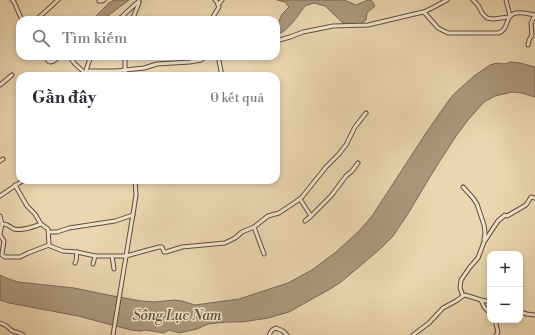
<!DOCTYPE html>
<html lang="vi">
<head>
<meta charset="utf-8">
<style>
	body { margin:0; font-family:"Libre Bodoni",serif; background:#f2f2f3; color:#2b2b33 }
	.controls { position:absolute; right:12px; bottom:12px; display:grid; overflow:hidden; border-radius:8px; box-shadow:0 2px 6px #0003 }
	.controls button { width:36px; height:36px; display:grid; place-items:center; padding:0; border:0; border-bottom:1px solid #e1e1e2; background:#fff; color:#2b2b33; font:20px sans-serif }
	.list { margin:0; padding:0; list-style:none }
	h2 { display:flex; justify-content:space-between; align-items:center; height:52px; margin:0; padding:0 16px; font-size:17px }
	h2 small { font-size:13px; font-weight:400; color:#7c7c81 }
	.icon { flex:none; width:22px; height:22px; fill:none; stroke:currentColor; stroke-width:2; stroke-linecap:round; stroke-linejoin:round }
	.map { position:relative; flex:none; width:535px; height:335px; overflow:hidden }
	.search { position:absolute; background:#fff; box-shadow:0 2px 6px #0003; left:16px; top:16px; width:264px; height:44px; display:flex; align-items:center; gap:10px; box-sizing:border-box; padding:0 14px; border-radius:12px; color:#7c7c81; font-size:15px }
	.panel { position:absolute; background:#fff; box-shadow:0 2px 6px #0003; left:16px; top:72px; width:264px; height:112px; border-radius:12px }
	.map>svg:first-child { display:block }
</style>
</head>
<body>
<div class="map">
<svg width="535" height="335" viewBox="0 0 535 335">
	<rect width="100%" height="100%" fill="#ead6b0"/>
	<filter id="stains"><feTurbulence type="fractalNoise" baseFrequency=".005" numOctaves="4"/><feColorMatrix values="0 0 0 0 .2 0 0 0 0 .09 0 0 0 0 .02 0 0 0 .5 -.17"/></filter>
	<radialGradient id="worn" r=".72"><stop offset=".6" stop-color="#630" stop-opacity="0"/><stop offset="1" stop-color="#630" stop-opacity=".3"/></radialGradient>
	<g fill="#ab987d" stroke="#7a6855">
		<polygon points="114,0 129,0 109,15 104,20 71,20 93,19 109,3"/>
		<path d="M277,0H344L356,5L368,0H371L375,6L367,13L366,20L360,24L343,23L325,6L314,3L305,6C298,15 288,32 276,35V25L278,24L282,14L289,7L285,2Z"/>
		<polygon points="511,62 520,63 535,67 535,97 522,93 512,92 495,96 484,102 468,120 456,136 436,167 409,212 393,236 380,249 341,282 330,289 289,312 268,318 242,322 227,322 208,324 197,329 179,333 169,330 164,333 146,330 140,331 131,330 78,316 9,303 0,300 0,275 6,278 18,282 74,288 108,295 141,301 155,302 174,300 182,301 195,305 239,299 288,283 312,270 336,252 360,230 372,216 426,133 449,100 455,93 474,76 490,65 497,63 504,64"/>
	</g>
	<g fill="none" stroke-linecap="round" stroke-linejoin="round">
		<defs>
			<g id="minor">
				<polyline points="12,0 14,2 22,20"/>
				<polyline points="473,0 478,5 482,13 487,18 493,19 509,17"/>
				<polyline points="506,0 510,16"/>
				<polyline points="99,1 102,1 104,0"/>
				<polyline points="218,5 222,0"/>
				<polyline points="424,12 434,7 447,0"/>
				<polyline points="36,20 58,0"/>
				<polyline points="118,20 139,1"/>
				<polyline points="132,20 139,3"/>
				<polyline points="211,20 219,7 217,2 215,0"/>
				<path d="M276,41L290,37L303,32L333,26L368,25L423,12H424L438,28L448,33H498C510,30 504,15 516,13C522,12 529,14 535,15"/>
				<polyline points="528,45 529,40 532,35 531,23 535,15"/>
				<path d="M46,56L48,61C52,64 56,59 60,56"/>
				<polyline points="69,56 75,64 85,73"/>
				<polyline points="125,56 125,76"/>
				<polyline points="218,56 222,76"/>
				<polyline points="86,71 116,71 144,68 157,64 190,62 201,60 207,56"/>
				<polyline points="84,76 91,56"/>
				<polyline points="0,85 12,75"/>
				<polyline points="0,161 3,159"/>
				<polyline points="15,185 27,206 35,214 41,224 48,229 49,245 50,246 63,251 77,252 95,256 126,256 159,247 162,247 164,252 166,252 182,247 225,243 235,238 242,232 254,227 268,216 279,213 297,201 302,197 326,167 339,154 346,145 355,127 366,113"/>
				<polyline points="463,187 473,198 477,204 484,225 485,233 484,240"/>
				<polyline points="0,196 19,183 25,180"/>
				<polyline points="300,199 311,216"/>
				<polyline points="0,216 2,224 0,234"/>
				<polyline points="305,221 311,216 331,196 346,176 352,171 358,163"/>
				<path d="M2,224C8,223 9,227 14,229C23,231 33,227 41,224"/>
				<polyline points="254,227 264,254"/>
				<polyline points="49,232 57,232 69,228 115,221 133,215"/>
				<polyline points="0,235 4,241 2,254 2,255 5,257 20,257 28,253 49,245"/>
				<polyline points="112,256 114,269"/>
				<polyline points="75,263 76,261 77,252"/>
				<polyline points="93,264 95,256"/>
				<polyline points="463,296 460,288 461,280 470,267 478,258 484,242 498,221 505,215 507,216 526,205 531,197 535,198"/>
				<polyline points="481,300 484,307 490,313"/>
				<polyline points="520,312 527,314 535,315"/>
				<polyline points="495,320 498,332 496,335"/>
				<path d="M0,323C6,325 7,326 11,330C15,333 20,332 23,335"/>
				<polyline points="113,335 134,208 136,195 135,180"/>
				<polyline points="269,335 272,330 276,328 283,331 287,335"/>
				<polyline points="413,335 429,323 443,308 456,301 463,296 465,295 481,300 490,302"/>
			</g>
		</defs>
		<use href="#minor" stroke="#5f4e3f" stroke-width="5"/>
		<use href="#minor" stroke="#f1e4cc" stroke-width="3"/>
	</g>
	<g text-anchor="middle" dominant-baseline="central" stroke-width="3" stroke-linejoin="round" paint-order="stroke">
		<g font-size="14" font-style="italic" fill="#5c4a3c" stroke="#f1e4cc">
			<text x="177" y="316">Sông Lục Nam</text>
		</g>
	</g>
	<rect width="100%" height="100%" filter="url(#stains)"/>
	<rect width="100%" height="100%" fill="url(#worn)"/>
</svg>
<div class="controls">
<button>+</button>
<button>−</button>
</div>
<div class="search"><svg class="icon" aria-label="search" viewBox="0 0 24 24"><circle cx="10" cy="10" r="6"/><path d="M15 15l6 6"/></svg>Tìm kiếm</div>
<section class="panel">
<h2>Gần đây<small>0 kết quả</small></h2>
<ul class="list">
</ul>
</section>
</div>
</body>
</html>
